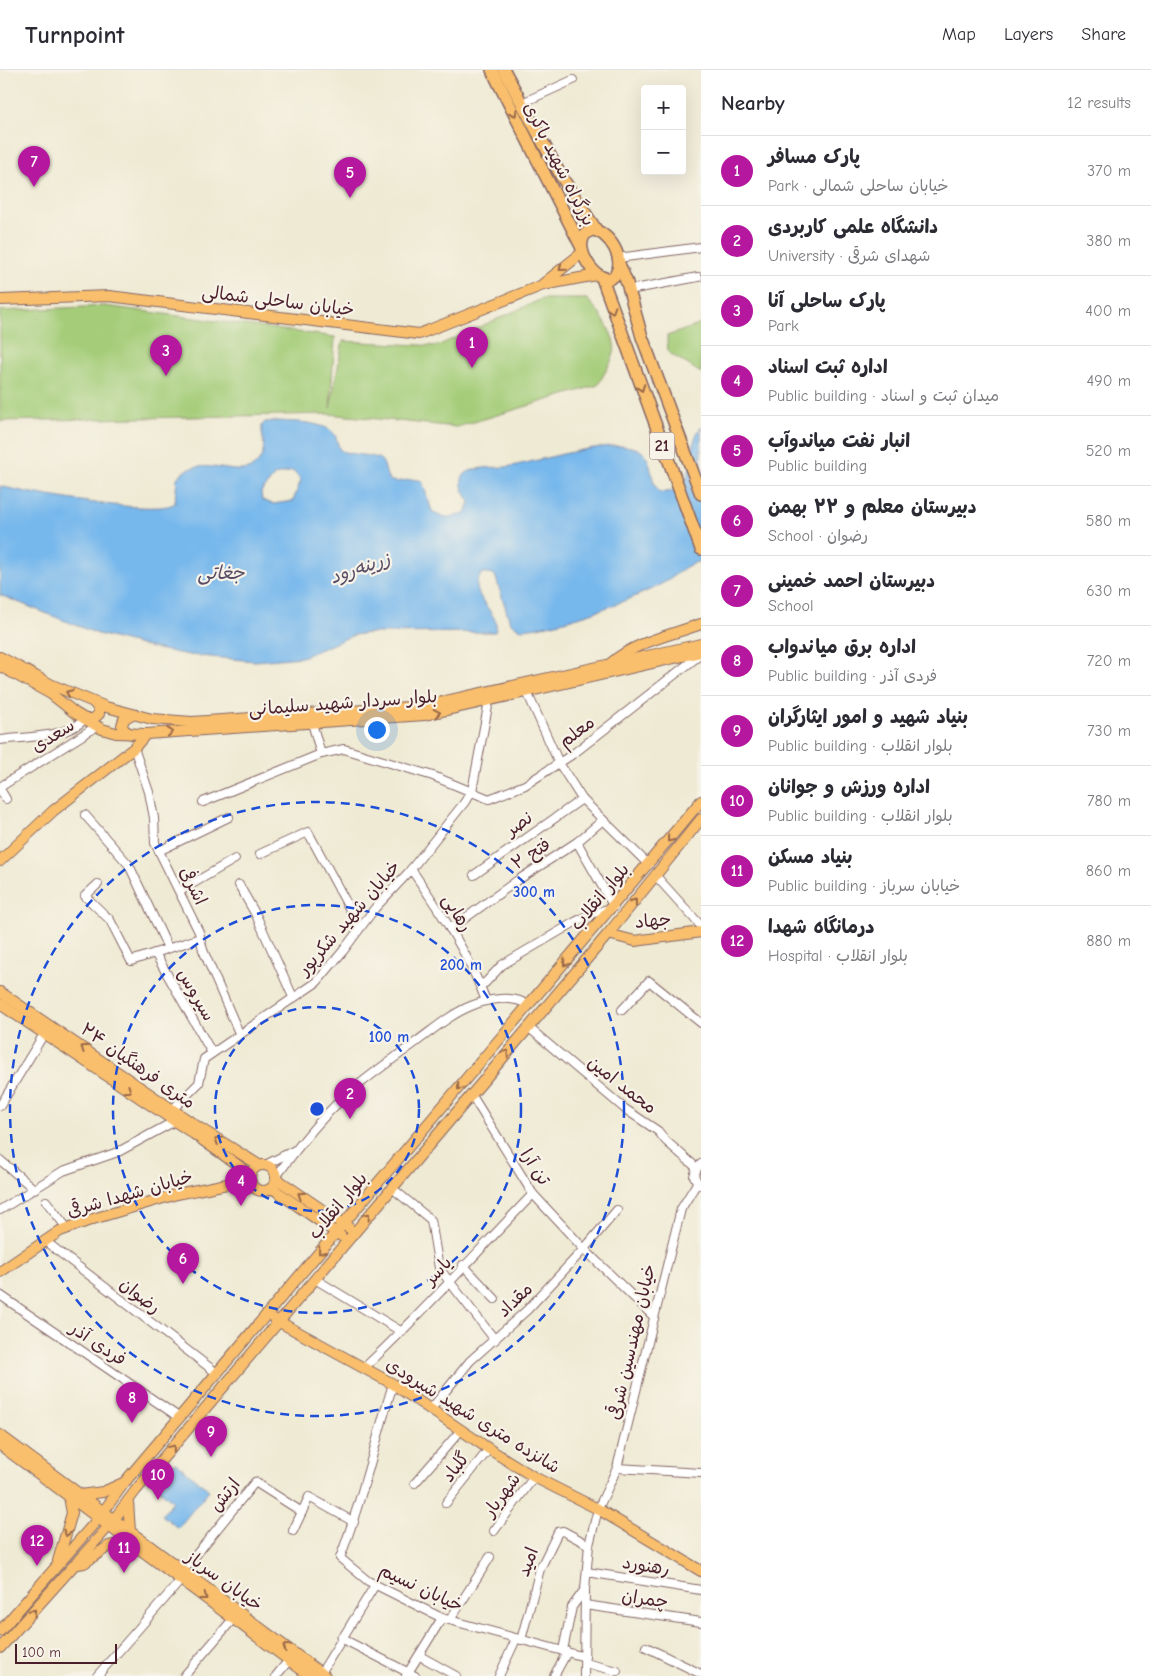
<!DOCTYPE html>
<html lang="en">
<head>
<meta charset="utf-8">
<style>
	body { margin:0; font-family:"Comic Neue","Playpen Sans Arabic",sans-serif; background:#f7f7f7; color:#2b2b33 }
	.controls { position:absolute; right:15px; top:15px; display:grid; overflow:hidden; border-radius:5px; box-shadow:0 5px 20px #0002 }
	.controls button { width:45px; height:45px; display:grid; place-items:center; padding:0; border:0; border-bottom:1px solid #e1e1e2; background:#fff; color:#2b2b33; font:25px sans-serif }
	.scale { position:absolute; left:15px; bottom:12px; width:102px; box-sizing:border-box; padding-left:5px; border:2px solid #4a1f2b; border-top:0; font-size:14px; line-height:18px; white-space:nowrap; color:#4a1f2b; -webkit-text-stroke:4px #f7f3e8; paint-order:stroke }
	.you { position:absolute; left:376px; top:659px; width:18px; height:18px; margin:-12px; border:4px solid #fff; border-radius:50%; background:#1a73e8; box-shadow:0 0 0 8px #1a73e833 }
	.badge { display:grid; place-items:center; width:32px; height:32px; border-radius:50%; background:#b5179e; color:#fff; font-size:16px; font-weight:700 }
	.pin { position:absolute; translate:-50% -41px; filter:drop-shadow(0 1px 2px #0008) }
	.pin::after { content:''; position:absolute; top:26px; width:18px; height:15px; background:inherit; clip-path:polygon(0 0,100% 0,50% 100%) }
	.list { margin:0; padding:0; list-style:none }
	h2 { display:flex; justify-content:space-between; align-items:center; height:65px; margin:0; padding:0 20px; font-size:21px }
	h2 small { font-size:16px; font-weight:400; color:#7c7c81 }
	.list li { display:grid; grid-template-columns:32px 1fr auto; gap:15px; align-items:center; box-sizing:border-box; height:70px; padding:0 20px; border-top:1px solid #e1e1e2 }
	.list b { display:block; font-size:19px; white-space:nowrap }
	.list p { margin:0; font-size:16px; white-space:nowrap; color:#7c7c81 }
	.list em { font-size:16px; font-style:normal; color:#7c7c81 }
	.map { position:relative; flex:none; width:701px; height:1606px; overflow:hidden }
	header { display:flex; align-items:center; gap:30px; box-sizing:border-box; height:70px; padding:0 25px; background:#fff; border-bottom:1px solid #e1e1e2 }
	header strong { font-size:24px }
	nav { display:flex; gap:28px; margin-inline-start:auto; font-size:18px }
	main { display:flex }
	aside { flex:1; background:#fff }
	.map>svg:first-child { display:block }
</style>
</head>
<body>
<header>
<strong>Turnpoint</strong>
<nav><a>Map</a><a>Layers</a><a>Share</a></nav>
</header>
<main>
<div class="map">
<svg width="701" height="1606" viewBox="0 0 701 1606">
	<rect width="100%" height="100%" fill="#f7f3e8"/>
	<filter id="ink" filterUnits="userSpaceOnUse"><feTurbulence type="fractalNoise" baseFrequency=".02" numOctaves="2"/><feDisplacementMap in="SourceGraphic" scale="10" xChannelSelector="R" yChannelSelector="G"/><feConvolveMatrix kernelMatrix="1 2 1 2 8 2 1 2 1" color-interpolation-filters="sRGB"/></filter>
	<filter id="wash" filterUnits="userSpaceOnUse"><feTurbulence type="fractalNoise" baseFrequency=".0096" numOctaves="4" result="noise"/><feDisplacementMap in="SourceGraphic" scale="20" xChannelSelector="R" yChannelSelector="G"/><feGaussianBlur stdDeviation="1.12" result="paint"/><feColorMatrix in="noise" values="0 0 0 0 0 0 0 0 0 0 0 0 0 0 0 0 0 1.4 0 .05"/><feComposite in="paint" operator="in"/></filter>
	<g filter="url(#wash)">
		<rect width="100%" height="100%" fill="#efead3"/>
		<g fill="#a5cd79" stroke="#787652">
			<path d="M542,229H587C598,240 618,267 614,283C611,294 603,305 598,315L457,357L329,344L0,351V241L105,236L335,267L330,338L343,271L437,276Z"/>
			<polygon points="701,254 701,303 668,282 667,266"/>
		</g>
		<g fill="#77b8ec" stroke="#606c8c" fill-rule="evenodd">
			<path d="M277,351C292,352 326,351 335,365C337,369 338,376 340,380C351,386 377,384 382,391C386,397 385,404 389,410C401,415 410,406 422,411L432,441C443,450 456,448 467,441L470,432C465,424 457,412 465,404C474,396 495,398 506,397C537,392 606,369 635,378C656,385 647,410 660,422C701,425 684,377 701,357V491C684,495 679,503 665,512C631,531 556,558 519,559L510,552L495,505C490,503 483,501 480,506C469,520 490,538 495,550C497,555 496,558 495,562L369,563L354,565L302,587L255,591L189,585L152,578L98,564L0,525V416C25,423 159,447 175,433L177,408C203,377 251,423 263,382C265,373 261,364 262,355L265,352ZM293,401L301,410L293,431L273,434L262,430L261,422L275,405Z"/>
			<polygon points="175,1392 209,1420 178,1458 162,1445 173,1431 155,1416"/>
		</g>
	</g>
	<g filter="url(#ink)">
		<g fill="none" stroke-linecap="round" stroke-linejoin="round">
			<defs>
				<g id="minor">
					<polyline points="522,33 573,10"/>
					<polyline points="618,188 701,177"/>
					<polyline points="629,220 698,207"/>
					<polyline points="527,622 559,693 582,729 649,795"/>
					<polyline points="312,653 321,684"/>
					<path d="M0,670C27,666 65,669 85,649"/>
					<polyline points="134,678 149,722 154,748 155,773 199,862 203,880 239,963"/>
					<polyline points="0,717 97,656"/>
					<polyline points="0,719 6,729"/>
					<polyline points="203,732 321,684 344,679 433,706 489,729 525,715 573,684 701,584"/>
					<polyline points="85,745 129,795 168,878"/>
					<polyline points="159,781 229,747"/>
					<polyline points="260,784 308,762 360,858"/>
					<path d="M411,799C440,841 469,884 486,931"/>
					<polyline points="474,805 582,729"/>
					<polyline points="655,805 701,856"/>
					<polyline points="98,814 85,826 110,850 131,891 200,868"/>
					<polyline points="239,815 256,845 293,927"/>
					<polyline points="180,821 235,789"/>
					<polyline points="450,859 518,810 577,772 603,750"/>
					<polyline points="155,883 212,983"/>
					<polyline points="479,914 485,913 502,895 575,852 591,844 614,837 577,772"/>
					<polyline points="622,940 649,911 701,953"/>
					<polyline points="528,957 625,1039 658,1061 666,1071 697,1098"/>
					<polyline points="471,1024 533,1124 584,1179 654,1247"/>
					<polyline points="0,1036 44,964"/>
					<polyline points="173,1039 199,1013 204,989 317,912 343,881 375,838 408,803 464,733 472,721 489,631"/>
					<polyline points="0,1090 34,1119"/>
					<polyline points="265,1095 295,1080"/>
					<path d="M276,1107C296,1079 318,1051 343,1028C366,1007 392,990 416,972C434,959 451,944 471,936C488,929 514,924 529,936"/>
					<polyline points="699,1115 694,1106 697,1098 701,1094"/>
					<polyline points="392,1118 431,1150 439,1198 495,1270"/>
					<polyline points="46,1131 67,1158"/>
					<polyline points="0,1140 63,1101 118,1082 175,1051"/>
					<polyline points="45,1171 218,1304"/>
					<polyline points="463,1195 495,1229"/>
					<polyline points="315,1209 402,1262"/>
					<polyline points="0,1225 180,1348"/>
					<path d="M364,1298C423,1243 477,1182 533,1124"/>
					<path d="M393,1314C375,1372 362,1431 340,1488L368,1511L442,1548L585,1587"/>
					<polyline points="431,1339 470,1291 527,1240 584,1179 617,1140"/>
					<polyline points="617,1398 701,1403"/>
					<polyline points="415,1413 461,1360"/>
					<polyline points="446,1433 489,1379"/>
					<polyline points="293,1461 309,1427 354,1452"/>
					<polyline points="494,1461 534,1407"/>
					<polyline points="183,1501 255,1412 302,1442"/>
					<polyline points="587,1502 701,1520"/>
					<polyline points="585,1535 701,1552"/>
					<polyline points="450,1550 490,1487"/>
					<polyline points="341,1568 415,1606"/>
					<polyline points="521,1570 540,1499 558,1462 563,1461 589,1475"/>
					<polyline points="646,1577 701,1604"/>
					<polyline points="563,1580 572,1537 585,1519"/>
					<polyline points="420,1586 456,1606"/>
					<polyline points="585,1593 617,1601"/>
					<polyline points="321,1603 375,1515"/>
					<polyline points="97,1606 181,1510"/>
					<polyline points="184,1606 233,1549"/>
					<polyline points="276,1606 289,1590"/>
					<polyline points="406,1606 442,1548"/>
					<polyline points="499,1606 516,1569"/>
					<polyline points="554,1606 567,1582"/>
					<polyline points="584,1606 585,1519 589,1475 598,1439 617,1398 681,1139 697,1113"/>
				</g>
				<g id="major">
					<polyline points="543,214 583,182"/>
					<polyline points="0,230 109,226 419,264 543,215 596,205"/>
					<polyline points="0,587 52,615 106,637 152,649 192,652 423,636 701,574"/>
					<path d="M611,593C635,572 671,565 701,554"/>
					<polyline points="0,596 51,624 75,643 102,659 116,663 146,664 425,645 701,582"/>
					<polyline points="85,649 93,649 99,644 99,639 94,633"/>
					<polyline points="131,664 124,660 122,655 124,649 132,644"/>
					<polyline points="0,791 53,741 134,678 146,664"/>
					<polyline points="608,864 635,871 701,862"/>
					<polyline points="0,922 198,1057 259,1095"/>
					<polyline points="0,934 194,1064 239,1096 250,1107"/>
					<circle cx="263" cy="1108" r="13"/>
					<polyline points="277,1109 349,1158"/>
					<polyline points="272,1118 341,1166"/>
					<polyline points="0,1202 60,1161 93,1149 177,1124 227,1114 251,1112"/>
					<polyline points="274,1249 393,1314 489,1379 534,1407 598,1439 701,1501"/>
					<polyline points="0,1365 325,1606"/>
					<polyline points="0,1375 310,1606"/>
					<polyline points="80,1425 103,1422 123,1413"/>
					<polyline points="128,1431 130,1462"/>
					<polyline points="58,1491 72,1443 69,1427"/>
					<polyline points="78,1494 84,1493 109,1476 129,1472"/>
					<polyline points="0,1561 98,1449 124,1413 701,731"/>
					<polyline points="0,1578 109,1456 136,1420 608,864 701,749"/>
				</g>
				<g id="highway">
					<polyline points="492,0 581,176"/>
					<polyline points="504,0 561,106 597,161"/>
					<path d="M592,160C609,161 627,191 615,205C600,222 564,170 592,160Z"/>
					<polyline points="619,194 627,213 642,267 701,424"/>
					<polyline points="602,208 701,479"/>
				</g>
			</defs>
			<use href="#minor" stroke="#846666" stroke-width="10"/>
			<use href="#major" stroke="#846666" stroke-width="12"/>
			<use href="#highway" stroke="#846666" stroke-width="14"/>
			<use href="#minor" stroke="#fff" stroke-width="8"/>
			<use href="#major" stroke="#f9bf6d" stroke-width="10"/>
			<use href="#highway" stroke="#f9bf6d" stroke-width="11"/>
		</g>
		<defs><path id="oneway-chevron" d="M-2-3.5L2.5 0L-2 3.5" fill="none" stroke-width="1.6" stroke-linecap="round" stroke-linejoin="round" transform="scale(1.25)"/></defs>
		<g stroke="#996749">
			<use href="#oneway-chevron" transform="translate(514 43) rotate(63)"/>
			<use href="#oneway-chevron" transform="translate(562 198) rotate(141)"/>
			<use href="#oneway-chevron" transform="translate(612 240) rotate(72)"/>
			<use href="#oneway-chevron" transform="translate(641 318) rotate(70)"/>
			<use href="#oneway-chevron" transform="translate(69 623) rotate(-157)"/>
			<use href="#oneway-chevron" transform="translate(437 643) rotate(-10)"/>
			<use href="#oneway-chevron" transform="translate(170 662) rotate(-5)"/>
			<use href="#oneway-chevron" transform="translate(670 769) rotate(129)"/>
			<use href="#oneway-chevron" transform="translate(634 832) rotate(-52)"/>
			<use href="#oneway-chevron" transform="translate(566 893) rotate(130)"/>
			<use href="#oneway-chevron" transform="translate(84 978) rotate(-145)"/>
			<use href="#oneway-chevron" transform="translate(506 983) rotate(-50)"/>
			<use href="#oneway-chevron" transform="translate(460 1017) rotate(130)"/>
			<use href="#oneway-chevron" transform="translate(128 1020) rotate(34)"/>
			<use href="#oneway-chevron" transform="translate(218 1070) rotate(-147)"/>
			<use href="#oneway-chevron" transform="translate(301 1125) rotate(-147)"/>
			<use href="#oneway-chevron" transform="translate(367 1146) rotate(-49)"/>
			<use href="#oneway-chevron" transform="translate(321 1181) rotate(130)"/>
			<use href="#oneway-chevron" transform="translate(172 1378) rotate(-50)"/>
			<use href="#oneway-chevron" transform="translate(67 1463) rotate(104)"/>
			<use href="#oneway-chevron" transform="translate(204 1527) rotate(37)"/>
			<use href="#oneway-chevron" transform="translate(33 1542) rotate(-48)"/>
			<use href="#oneway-chevron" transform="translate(286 1577) rotate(-144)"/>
		</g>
	</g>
	<g fill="none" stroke="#1d4ed8" stroke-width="2.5" stroke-dasharray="9 6">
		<circle cx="317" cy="1039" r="102"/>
		<circle cx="317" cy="1039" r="204"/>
		<circle cx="317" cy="1039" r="307"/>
	</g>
	<g text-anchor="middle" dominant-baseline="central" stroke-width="4.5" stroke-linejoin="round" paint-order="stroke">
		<rect fill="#f7f3e8" stroke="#7e5f64" stroke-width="1" x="649.5" y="362.5" width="25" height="27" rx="4"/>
		<g font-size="16" font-weight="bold" fill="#4a1f2b">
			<text x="662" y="376">21</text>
		</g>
		<g font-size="18" fill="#4a1f2b" stroke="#f7f3e8">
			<text transform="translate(559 94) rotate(63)">بزرگراه شهید باکری</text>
			<text transform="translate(278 231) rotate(7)">خیابان ساحلی شمالی</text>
			<text transform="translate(343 633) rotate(-4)">بلوار سردار شهید سلیمانی</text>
			<text transform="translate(577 662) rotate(-37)">معلم</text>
			<text transform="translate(53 666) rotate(-32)">سعدی</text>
			<text transform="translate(519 754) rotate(-35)">نصر</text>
			<text transform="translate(531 784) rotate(-33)">فتح ۲</text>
			<text transform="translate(193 816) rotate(64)">اشرفی</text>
			<text transform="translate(600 827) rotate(-50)">بلوار انقلاب</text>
			<text transform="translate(457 843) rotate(59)">رهایی</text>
			<text transform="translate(349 848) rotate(-49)">خیابان شهید شکرپور</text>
			<text transform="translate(653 851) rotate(-5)">جهاد</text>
			<text transform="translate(196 925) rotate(60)">سیروس</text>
			<text transform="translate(138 996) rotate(35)">۲۴ متری فرهنگیان</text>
			<text transform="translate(622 1015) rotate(38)">محمد امین</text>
			<text transform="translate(535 1097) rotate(57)">تن آرا</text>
			<text transform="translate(130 1124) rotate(-16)">خیابان شهدا شرقی</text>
			<text transform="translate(338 1136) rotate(-50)">بلوار انقلاب</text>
			<text transform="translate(438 1201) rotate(-47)">یاسر</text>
			<text transform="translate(140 1226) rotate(38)">رضوان</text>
			<text transform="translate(515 1230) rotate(-44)">مقداد</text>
			<text transform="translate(632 1272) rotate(-77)">خیابان مهندسین شرقی</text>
			<text transform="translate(98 1274) rotate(34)">فردی آذر</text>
			<text transform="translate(473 1346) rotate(32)">شانزده متری شهید شیرودی</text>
			<text transform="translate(456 1397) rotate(-52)">گلباد</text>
			<text transform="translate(225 1425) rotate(-51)">ارتش</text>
			<text transform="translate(502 1425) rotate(-53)">شهریار</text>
			<text transform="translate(528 1492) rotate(-69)">امید</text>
			<text transform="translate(646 1496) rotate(9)">رهنورد</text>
			<text transform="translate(224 1511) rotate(36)">خیابان سرباز</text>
			<text transform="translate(421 1518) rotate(25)">خیابان نسیم</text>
			<text transform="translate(645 1529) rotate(8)">چمران</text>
		</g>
		<g font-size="19" font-style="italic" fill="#584d65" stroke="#f7f3e8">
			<text transform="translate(360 498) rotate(-19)">زرینه‌رود</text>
			<text x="221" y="503">جغاتی</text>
		</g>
	</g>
	<circle cx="317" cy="1039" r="8" fill="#1d4ed8" stroke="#f7f3e8" stroke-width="2.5"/>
	<g font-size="15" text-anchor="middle" font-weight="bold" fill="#1d4ed8" stroke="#f7f3e8" stroke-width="4.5" stroke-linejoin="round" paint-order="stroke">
		<text x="534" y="827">300 m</text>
		<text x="461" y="900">200 m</text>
		<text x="389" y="972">100 m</text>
	</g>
</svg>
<div class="controls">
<button>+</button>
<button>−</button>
</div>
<div class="scale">100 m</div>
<div class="you"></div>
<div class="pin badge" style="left:472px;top:298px">1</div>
<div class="pin badge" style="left:350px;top:1049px">2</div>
<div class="pin badge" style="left:166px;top:306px">3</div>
<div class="pin badge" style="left:241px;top:1136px">4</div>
<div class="pin badge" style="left:350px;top:128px">5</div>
<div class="pin badge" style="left:183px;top:1214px">6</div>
<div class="pin badge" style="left:34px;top:117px">7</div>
<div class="pin badge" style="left:132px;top:1353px">8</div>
<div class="pin badge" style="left:211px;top:1387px">9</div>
<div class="pin badge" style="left:158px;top:1430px">10</div>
<div class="pin badge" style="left:124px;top:1503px">11</div>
<div class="pin badge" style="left:37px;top:1496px">12</div>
</div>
<aside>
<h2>Nearby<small>12 results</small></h2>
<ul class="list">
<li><span class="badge">1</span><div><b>پارک مسافر</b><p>Park · خیابان ساحلی شمالی</p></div><em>370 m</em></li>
<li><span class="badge">2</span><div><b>دانشگاه علمی کاربردی</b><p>University · شهدای شرقی</p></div><em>380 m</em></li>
<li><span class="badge">3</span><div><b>پارک ساحلی آنا</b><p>Park</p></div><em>400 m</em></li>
<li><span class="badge">4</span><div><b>اداره ثبت اسناد</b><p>Public building · میدان ثبت و اسناد</p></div><em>490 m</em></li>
<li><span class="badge">5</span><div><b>انبار نفت میاندوآب</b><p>Public building</p></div><em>520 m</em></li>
<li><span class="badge">6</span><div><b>دبیرستان معلم و ۲۲ بهمن</b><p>School · رضوان</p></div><em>580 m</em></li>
<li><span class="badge">7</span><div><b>دبیرستان احمد خمینی</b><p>School</p></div><em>630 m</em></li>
<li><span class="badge">8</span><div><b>اداره برق میاندواب</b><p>Public building · فردی آذر</p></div><em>720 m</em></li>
<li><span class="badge">9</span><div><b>بنیاد شهید و امور ایثارگران</b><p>Public building · بلوار انقلاب</p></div><em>730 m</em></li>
<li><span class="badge">10</span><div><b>اداره ورزش و جوانان</b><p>Public building · بلوار انقلاب</p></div><em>780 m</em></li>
<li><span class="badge">11</span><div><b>بنیاد مسکن</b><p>Public building · خیابان سرباز</p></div><em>860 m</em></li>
<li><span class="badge">12</span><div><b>درمانگاه شهدا</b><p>Hospital · بلوار انقلاب</p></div><em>880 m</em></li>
</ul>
</aside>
</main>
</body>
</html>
